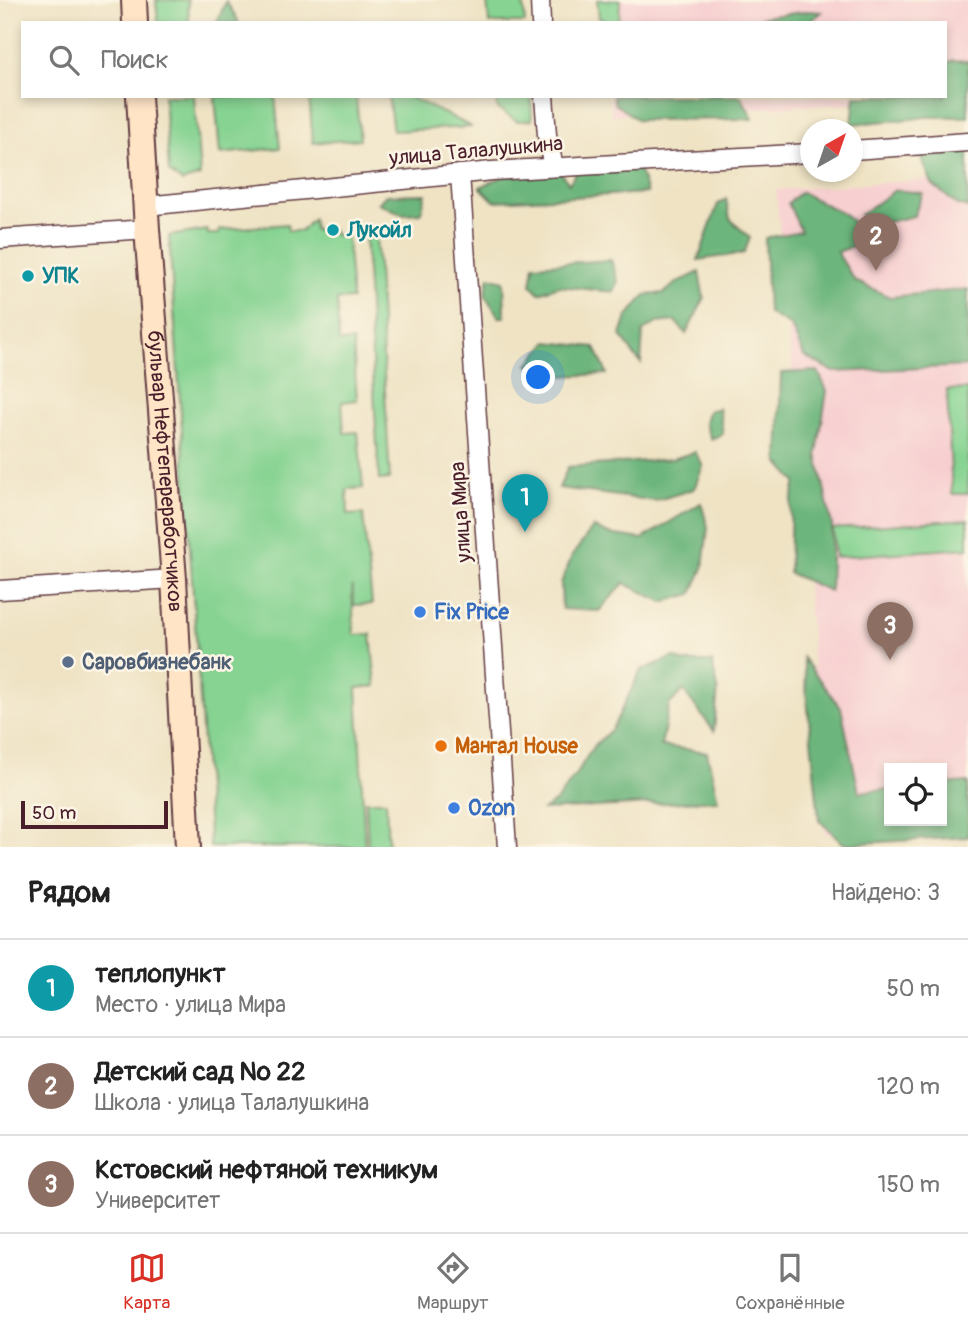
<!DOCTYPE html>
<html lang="ru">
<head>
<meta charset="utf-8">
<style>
	body { margin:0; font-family:Pangolin,sans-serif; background:#f6f6f6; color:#222 }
	.controls { position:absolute; right:21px; bottom:21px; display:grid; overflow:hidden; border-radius:0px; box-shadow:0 4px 10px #0003 }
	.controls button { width:63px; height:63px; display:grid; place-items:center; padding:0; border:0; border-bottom:2px solid #e0e0e0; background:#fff; color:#222; font:35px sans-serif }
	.compass { position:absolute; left:800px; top:119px; width:63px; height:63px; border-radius:50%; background:#fff; box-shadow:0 4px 10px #0003; rotate:40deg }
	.scale { position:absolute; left:21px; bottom:18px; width:147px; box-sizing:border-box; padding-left:7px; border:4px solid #4a1f2b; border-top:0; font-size:19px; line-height:24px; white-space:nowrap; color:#4a1f2b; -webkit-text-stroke:5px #fcf5e5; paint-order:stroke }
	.you { position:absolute; left:539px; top:378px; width:24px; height:24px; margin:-18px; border:5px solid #fff; border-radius:50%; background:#1a73e8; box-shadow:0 0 0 10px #1a73e833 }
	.badge { display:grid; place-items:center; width:46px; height:46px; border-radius:50%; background:#d93025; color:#fff; font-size:23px; font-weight:700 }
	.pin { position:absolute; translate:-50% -58px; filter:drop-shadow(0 2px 4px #0008) }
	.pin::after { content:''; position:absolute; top:37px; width:24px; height:21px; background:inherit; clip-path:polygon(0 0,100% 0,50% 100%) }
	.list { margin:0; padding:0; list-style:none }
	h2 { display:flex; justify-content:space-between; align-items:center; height:91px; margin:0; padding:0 28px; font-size:30px }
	h2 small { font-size:23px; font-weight:400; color:#767676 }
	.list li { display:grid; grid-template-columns:46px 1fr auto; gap:21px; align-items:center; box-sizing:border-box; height:98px; padding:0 28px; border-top:2px solid #e0e0e0 }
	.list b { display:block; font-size:26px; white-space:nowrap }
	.list p { margin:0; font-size:23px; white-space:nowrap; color:#767676 }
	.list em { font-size:23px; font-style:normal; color:#767676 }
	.icon { flex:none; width:38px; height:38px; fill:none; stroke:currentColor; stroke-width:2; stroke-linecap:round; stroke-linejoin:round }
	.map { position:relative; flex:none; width:968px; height:847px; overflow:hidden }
	.search { position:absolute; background:#fff; box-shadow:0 4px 10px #0003; left:21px; right:21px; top:21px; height:77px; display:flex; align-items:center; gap:18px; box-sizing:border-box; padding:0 24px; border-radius:0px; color:#767676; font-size:26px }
	.sheet { height:385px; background:#fff }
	nav { display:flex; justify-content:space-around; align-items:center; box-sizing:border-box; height:98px; border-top:2px solid #e0e0e0; background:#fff; font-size:19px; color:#767676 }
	nav a { display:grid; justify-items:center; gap:4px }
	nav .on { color:#d93025 }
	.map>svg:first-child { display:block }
</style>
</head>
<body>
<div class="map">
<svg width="968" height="847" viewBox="0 0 968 847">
	<rect width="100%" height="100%" fill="#fcf5e5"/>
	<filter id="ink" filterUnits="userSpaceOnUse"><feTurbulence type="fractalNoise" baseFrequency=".0143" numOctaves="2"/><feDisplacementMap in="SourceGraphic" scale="14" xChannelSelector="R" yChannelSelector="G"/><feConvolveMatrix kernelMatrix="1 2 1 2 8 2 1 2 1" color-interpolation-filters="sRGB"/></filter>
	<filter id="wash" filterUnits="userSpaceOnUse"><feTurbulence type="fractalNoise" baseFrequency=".00686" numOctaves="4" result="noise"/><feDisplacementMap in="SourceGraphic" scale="28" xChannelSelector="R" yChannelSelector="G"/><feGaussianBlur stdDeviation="1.57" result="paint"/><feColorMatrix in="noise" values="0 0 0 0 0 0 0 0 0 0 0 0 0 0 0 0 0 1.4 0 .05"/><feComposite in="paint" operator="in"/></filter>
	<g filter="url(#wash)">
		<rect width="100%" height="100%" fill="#efe3c4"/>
		<g fill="#f7cfd0" fill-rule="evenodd">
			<polygon points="606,0 968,0 968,96 845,104 612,115 611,96 945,96 945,23 607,23"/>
			<path d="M968,177V824L825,834L792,367L776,190ZM889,768H942V821H889Z"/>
		</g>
		<g fill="#86d392" stroke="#68795e" stroke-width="2">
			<polygon points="156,0 188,0 189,23 158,23"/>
			<polygon points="487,0 523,0 525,23 489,23"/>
			<polygon points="597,0 620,0 619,23 610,23 599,18"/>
			<polygon points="164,96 194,96 200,176 182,182 169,172"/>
			<polygon points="215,96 275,96 280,148 220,154"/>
			<polygon points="309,96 356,96 360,139 313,143"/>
			<polygon points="388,96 408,96 472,127 393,131"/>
			<polygon points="496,96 531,96 532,120 517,121 497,108"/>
			<polygon points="313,219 314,230 333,230 334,235 347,235 352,299 337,300 339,342 353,341 357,400 342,402 344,433 358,432 363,488 347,489 348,515 363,514 372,604 354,605 352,586 354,635 371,634 376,686 357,688 365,847 210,847 169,236 207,230 208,234 219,234 219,230 287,224 288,231 301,231"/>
			<polygon points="376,235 390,479 379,480 365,236"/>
			<polygon points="968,389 968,494 952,494 947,390"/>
			<polygon points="968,519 968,548 835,557 833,529"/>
			<polygon points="366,801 386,801 388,847 368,847"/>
		</g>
		<g fill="#6cb57c" stroke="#5b6a54" stroke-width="2">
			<polygon points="226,1 238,20 238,23 214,23 218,20"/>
			<polygon points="810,11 822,12 808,23 749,23 763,17"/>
			<polygon points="954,60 968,61 968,117 925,117 912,119 852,124 855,96 945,96 945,63"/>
			<polygon points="613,96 741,96 753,119 638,120 615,104"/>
			<polygon points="968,151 968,208 957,205 932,184 920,154"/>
			<polygon points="579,167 639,169 647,193 494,201 480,187 502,177 559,170 569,184"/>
			<polygon points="895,190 923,193 914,216 876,225 860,215"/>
			<polygon points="801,192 846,215 870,241 837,252 855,281 890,297 968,289 968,366 834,372 804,356 791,326 768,313 765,238 801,231 788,203"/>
			<polygon points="426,194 421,213 402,214 378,203 386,195"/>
			<polygon points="726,199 730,219 750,238 744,253 698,260 718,204"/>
			<polygon points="611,260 618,281 614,292 559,286 539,293 531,285 534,265"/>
			<polygon points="699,272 704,299 686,334 675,321 657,323 643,331 641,363 633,354 621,335 627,317 645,295 664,293 675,284"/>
			<polygon points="489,277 504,281 505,317 499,317 485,295"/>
			<polygon points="547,342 595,347 607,374 559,376 528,365"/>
			<polygon points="818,371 827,391 817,454 832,525 830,591 789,573 791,503 796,482 778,462 781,373"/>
			<polygon points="719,408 723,434 711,439 705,424 708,411"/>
			<polygon points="695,452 703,466 694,489 655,501 559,488 568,467 672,459"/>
			<polygon points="701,503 708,527 703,568 692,594 663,602 624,583 599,611 562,609 561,583 572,556 593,527 609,534 642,539"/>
			<polygon points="674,657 684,662 712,662 718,688 714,731 683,690 669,705 661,746 707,752 718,800 543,810 556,801 575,776 593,747 612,729 641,670"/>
			<polygon points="803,658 841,708 859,792 889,789 889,821 942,821 942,784 968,782 968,837 844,844 819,820"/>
		</g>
	</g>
	<g filter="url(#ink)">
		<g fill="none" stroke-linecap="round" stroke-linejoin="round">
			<defs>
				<g id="street">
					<polyline points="540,0 541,23"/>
					<polyline points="544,96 547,135 554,167"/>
					<polyline points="852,150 968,142"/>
					<polyline points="460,174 507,847"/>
					<polyline points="146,206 492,171 810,153"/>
					<polyline points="0,239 147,229"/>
					<polyline points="0,590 174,579"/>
				</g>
				<g id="secondary">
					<polyline points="134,0 135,23"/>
					<path id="s1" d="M139,96L147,229L174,579L188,847"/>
				</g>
			</defs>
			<use href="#street" stroke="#633c42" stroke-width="21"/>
			<use href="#secondary" stroke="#633c42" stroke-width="28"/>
			<use href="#street" stroke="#fff" stroke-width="18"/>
			<use href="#secondary" stroke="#ffe4c6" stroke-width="24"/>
		</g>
	</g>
	<g fill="#0f9aa8" stroke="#fcf5e5" stroke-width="2.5">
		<circle cx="333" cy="230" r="7"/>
		<circle cx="28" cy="276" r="7"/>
	</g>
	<g fill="#3f7fe0" stroke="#fcf5e5" stroke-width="2.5">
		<circle cx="420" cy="612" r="7"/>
		<circle cx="454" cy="808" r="7"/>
	</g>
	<circle fill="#5c6f8a" stroke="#fcf5e5" stroke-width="2.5" cx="68" cy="662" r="7"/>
	<circle fill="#e8710a" stroke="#fcf5e5" stroke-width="2.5" cx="441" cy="746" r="7"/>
	<g text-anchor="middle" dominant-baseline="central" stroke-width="5" stroke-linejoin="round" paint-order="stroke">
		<g font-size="21" fill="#4a1f2b" stroke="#fcf5e5">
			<text transform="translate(476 151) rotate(-5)">улица Талалушкина</text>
			<text stroke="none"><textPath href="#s1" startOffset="376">бульвар Нефтепереработчиков</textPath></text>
			<text transform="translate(461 512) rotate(-94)">улица Мира</text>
		</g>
		<g font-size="21" font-weight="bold" fill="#0d838f" stroke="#fcf5e5" text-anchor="start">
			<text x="347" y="230">Лукойл</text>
			<text x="42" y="276">УПК</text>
		</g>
		<g font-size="21" font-weight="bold" fill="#366cbe" stroke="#fcf5e5" text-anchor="start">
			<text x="434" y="612">Fix Price</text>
			<text x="468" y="808">Ozon</text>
		</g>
		<g font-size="21" font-weight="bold" fill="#4e5e75" stroke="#fcf5e5" text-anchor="start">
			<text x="82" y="662">Саровбизнебанк</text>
		</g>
		<g font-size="21" font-weight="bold" fill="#c56008" stroke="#fcf5e5" text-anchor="start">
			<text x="455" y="746">Мангал House</text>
		</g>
	</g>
</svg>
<div class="controls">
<button><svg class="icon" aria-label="locate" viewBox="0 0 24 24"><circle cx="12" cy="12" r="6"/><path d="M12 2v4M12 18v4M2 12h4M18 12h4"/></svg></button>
</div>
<svg class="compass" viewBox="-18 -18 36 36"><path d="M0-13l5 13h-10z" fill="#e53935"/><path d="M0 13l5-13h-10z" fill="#767676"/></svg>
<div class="scale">50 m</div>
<div class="you"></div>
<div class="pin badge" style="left:525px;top:532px;background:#0f9aa8">1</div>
<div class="pin badge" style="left:876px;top:271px;background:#8d6e63">2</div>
<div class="pin badge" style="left:890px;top:660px;background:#8d6e63">3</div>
<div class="search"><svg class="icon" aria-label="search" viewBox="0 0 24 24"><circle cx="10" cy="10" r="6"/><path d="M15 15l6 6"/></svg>Поиск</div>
</div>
<section class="sheet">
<h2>Рядом<small>Найдено: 3</small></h2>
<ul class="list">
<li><span class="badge" style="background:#0f9aa8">1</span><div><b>теплопункт</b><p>Место · улица Мира</p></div><em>50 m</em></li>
<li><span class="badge" style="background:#8d6e63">2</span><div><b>Детский сад № 22</b><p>Школа · улица Талалушкина</p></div><em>120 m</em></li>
<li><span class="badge" style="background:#8d6e63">3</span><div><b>Кстовский нефтяной техникум</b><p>Университет</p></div><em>150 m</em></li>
</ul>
</section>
<nav>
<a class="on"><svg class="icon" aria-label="map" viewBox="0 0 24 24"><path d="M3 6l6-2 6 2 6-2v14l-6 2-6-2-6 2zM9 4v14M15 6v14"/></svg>Карта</a>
<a><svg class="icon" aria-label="directions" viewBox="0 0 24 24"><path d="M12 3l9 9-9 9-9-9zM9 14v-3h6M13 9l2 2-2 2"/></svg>Маршрут</a>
<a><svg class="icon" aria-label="saved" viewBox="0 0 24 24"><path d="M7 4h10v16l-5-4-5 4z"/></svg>Сохранённые</a>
</nav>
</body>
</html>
